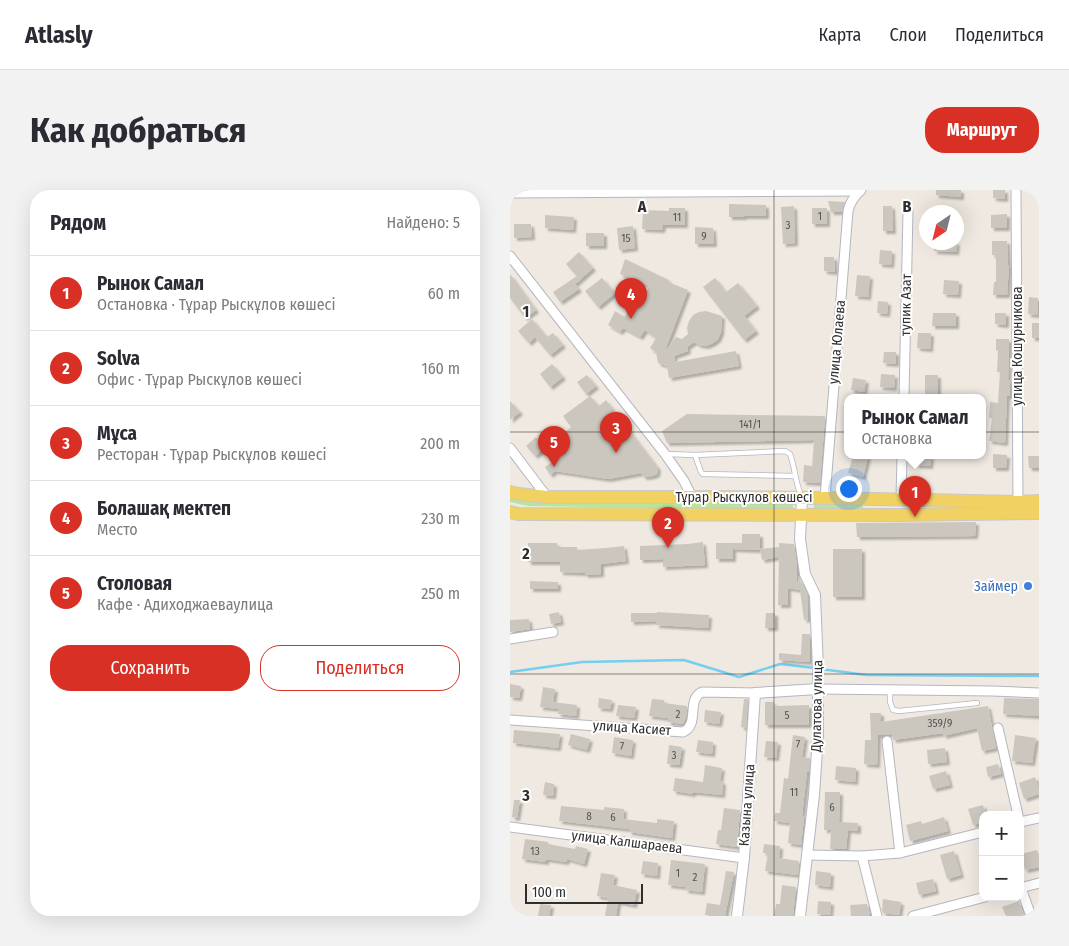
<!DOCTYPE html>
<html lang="ru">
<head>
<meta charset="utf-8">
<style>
	body { margin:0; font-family:"Fira Sans Condensed",sans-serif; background:#f2f2f3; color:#2b2b33 }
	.controls { position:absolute; right:15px; bottom:15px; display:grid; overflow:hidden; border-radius:10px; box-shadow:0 5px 20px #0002 }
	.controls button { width:45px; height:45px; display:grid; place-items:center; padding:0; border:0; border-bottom:1px solid #e1e1e2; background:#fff; color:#2b2b33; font:25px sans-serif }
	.compass { position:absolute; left:409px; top:15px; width:45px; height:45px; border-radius:50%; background:#fff; box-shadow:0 5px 20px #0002; rotate:215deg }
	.scale { position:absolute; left:15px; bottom:12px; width:118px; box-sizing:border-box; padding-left:5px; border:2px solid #2e2e2e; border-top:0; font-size:14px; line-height:18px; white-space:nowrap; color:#2e2e2e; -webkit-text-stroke:4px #fff; paint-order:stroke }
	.you { position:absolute; left:338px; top:298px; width:18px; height:18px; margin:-12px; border:4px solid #fff; border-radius:50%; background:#1a73e8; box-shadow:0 0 0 8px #1a73e833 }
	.badge { display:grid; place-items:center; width:32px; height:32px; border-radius:50%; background:#d93025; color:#fff; font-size:16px; font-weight:700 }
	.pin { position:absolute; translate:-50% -41px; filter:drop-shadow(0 1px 2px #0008) }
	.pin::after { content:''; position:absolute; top:26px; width:18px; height:15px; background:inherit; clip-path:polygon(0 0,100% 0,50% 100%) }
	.popup { position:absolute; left:334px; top:204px; width:142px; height:65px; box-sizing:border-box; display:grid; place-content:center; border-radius:10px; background:#fff; filter:drop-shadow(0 1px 4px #0005); font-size:16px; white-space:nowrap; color:#7c7c81 }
	.popup b { font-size:19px; color:#2b2b33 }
	.popup::after { content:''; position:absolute; left:50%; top:100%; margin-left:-10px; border:10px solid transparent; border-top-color:#fff }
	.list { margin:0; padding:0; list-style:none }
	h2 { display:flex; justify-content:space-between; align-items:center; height:65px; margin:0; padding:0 20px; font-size:21px }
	h2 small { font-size:16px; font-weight:400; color:#7c7c81 }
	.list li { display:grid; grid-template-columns:32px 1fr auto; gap:15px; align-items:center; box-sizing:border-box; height:75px; padding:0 20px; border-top:1px solid #e1e1e2 }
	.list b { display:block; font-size:19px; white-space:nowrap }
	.list p { margin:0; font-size:16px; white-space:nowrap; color:#7c7c81 }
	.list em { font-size:16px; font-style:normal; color:#7c7c81 }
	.actions { display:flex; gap:10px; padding:15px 20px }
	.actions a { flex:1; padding:11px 0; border:1px solid #d93025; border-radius:20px; text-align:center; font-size:18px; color:#d93025 }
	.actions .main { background:#d93025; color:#fff }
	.map { position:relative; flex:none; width:529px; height:726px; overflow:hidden; border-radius:20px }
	header { display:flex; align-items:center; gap:30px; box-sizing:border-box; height:70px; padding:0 25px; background:#fff; border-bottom:1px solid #e1e1e2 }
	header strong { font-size:24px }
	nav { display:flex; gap:28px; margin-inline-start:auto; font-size:18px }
	.intro { display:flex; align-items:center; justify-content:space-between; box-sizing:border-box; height:120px; padding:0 30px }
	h1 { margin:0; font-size:35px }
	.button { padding:12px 22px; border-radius:20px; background:#d93025; color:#fff; font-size:18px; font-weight:700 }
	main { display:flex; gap:30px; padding:0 30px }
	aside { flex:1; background:#fff; border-radius:20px; box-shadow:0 5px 20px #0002 }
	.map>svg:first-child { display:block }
</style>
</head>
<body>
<header>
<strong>Atlasly</strong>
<nav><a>Карта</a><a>Слои</a><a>Поделиться</a></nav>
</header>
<div class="intro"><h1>Как добраться</h1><a class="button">Маршрут</a></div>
<main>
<aside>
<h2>Рядом<small>Найдено: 5</small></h2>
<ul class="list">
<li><span class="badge">1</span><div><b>Рынок Самал</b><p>Остановка · Тұрар Рыскұлов көшесі</p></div><em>60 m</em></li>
<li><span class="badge">2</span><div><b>Solva</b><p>Офис · Тұрар Рыскұлов көшесі</p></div><em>160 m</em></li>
<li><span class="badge">3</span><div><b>Мұса</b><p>Ресторан · Тұрар Рыскұлов көшесі</p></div><em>200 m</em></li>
<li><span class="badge">4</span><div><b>Болашақ мектеп</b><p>Место</p></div><em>230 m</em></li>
<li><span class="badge">5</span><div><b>Столовая</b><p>Кафе · Адиходжаеваулица</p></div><em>250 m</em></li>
</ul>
<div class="actions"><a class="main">Сохранить</a><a>Поделиться</a></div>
</aside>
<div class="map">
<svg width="529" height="726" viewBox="0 0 529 726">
	<defs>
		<filter id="shadow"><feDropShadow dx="3" dy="3" stdDeviation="1" flood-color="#0004"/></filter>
	</defs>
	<rect width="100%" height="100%" fill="#efe9e1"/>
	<g fill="#b6e59e">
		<polygon points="0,306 18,311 283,314 283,320 18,316 0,312"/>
		<polygon points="353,314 353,320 304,320 304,315"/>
	</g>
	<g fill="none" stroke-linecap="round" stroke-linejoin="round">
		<g stroke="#75cff0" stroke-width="2.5">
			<polyline points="311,479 356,485 529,486"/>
			<polyline points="0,482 72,472 174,470 229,487 270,474 305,478"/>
		</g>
	</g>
	<g fill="#cbc7bf" filter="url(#shadow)">
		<polygon points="426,0 451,0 451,7 426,5"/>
		<polygon points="483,0 495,0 495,9 483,8"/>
		<polygon points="318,11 335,12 332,22 321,22"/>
		<polygon points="219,14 256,15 256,26 234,26 234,27 219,27"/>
		<polygon points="284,16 285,53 273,54 271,17"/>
		<polygon points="373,16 382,16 383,41 373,41"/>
		<polygon points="159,18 175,18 175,35 153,35 152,40 132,39 133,20 159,21"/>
		<rect x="302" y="18" width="15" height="16"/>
		<polygon points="497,24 497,38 481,38 481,25"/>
		<polygon points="35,25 64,27 63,40 35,38"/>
		<polygon points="4,34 21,34 22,47 4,48"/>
		<polygon points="123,36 125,58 109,60 107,38"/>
		<polygon points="185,37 203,38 204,54 185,54"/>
		<rect x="76" y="43" width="18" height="13"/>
		<polygon points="482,51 497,51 498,75 499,75 497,105 483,105 484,92 486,92 486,65 482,65"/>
		<polygon points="425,52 447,52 446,62 424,61"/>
		<polygon points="370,60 382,61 381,75 369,74"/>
		<polygon points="69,62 83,78 65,94 69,99 50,112 43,102 67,86 56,74"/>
		<polygon points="314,67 324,67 325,82 314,81"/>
		<polygon points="115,69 159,90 158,92 178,100 154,163 166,147 172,149 178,144 177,138 179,131 183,125 189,122 196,121 212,126 211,142 208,149 203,153 196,156 189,155 184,152 177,157 178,161 164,166 165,172 226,161 229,176 159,188 157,176 148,173 146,162 140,158 146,148 135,140 130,147 113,138 110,142 98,135 105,121 115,127 123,108 131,113 139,96 110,84"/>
		<polygon points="0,84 26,120 15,128 0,108"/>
		<polygon points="347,85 360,86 358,107 345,106"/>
		<polygon points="92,88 105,103 88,117 75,101"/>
		<polygon points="205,88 216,102 228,93 247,116 234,126 246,141 234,150 193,97"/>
		<polygon points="434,90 449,91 448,105 433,104"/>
		<polygon points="519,107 528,108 527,125 518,124"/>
		<polygon points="368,111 378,112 377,124 367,123"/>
		<polygon points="423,123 446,123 446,136 422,136"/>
		<polygon points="485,123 496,123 496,135 485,134"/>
		<polygon points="22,129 37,147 43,143 53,155 40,165 25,147 19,153 8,141"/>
		<rect x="522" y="133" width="7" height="15"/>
		<polygon points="408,143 421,143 420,159 407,158"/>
		<polygon points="486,149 499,149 498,190 500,190 500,206 497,206 495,253 479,251 482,228 479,228 480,212 488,213 490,182 487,182 488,161 486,160"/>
		<polygon points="374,162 386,162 386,174 373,173"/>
		<polygon points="42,174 53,187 40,197 30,184"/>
		<polygon points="371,184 385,185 384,198 370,197"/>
		<polygon points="77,185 86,196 76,204 67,192"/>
		<rect x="415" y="185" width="13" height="23"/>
		<polygon points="343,188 356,190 354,202 341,200"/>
		<polygon points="80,206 89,216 96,210 148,278 147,284 142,286 134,287 131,283 98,289 45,281 40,285 35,277 52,265 47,257 51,254 47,249 61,237 53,226"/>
		<polygon points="0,211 10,222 0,230"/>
		<polygon points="177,224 315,226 310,293 293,292 294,275 302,276 304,250 157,253 152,241"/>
		<polygon points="26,247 35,257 25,266 16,256"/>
		<polygon points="483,264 497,265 496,278 483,278"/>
		<polygon points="343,266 358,266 353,287 338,283"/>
		<polygon points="406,266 421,266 420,276 406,275"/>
		<polygon points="518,266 529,266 529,278 519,278"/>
		<polygon points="466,332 465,346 347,347 346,333"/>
		<polygon points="232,344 250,344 250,360 223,359 223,369 206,369 206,353 232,353"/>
		<polygon points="193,352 195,375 153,377 153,369 130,370 130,356 178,354"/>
		<polygon points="18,353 47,353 47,357 67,357 67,360 96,358 114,356 116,371 91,374 91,384 75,385 75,383 50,382 50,372 18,372"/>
		<polygon points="269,353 284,354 287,376 287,392 289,391 288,386 297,404 298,429 294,430 290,400 278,398 278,415 268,415 269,367 252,370 250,359 269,357"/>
		<rect x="323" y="359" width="29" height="48"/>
		<polygon points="20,391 48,392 48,399 20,399"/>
		<polygon points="49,422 51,432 41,434 39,424"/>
		<polygon points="147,422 199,425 198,438 146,435 147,431 121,432 121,423 147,423"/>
		<polygon points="256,423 265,423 265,438 255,438"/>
		<polygon points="19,429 20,439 0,442 0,430"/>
		<polygon points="292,444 300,444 300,472 269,470 269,463 291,465"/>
		<polygon points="0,494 11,496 9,508 0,507"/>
		<polygon points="33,497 45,499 43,512 67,515 66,526 48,524 49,519 30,517"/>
		<polygon points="89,508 102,510 100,519 88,518"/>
		<polygon points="494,508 529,509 529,526 493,524"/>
		<polygon points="142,509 154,510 154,513 177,516 176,527 173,534 158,532 158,528 139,526"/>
		<polygon points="234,509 238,509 236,538 231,537"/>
		<polygon points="255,512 264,512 264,516 299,515 299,535 255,535"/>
		<polygon points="108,515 126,517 124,528 106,526"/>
		<polygon points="478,516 486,558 472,561 467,538 433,546 434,543 383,550 382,544 368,545 367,575 354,574 355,550 361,550 360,523 371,523 371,532"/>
		<polygon points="195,520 211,522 209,534 194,532"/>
		<polygon points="4,540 50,544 48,558 3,553"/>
		<polygon points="61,544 80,549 77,560 58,555"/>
		<polygon points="283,545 295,547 292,567 300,568 299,582 297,582 292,626 294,627 291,655 278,653 280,633 264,631 265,623 270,623 274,588 278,589"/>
		<polygon points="505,545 526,548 522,573 502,571"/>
		<polygon points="104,547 123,550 121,566 102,563"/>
		<polygon points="188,550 203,552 202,564 186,562"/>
		<polygon points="256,551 268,552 266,568 254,567"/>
		<polygon points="159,555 172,557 169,575 157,574"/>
		<polygon points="435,558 437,572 418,574 417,560"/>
		<polygon points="488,574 491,584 478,587 476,577"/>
		<polygon points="195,575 212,578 210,591 213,592 212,605 183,602 183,604 163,601 165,588 193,592"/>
		<polygon points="326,576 346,578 345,592 325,590"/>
		<polygon points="436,581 440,595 423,599 419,586"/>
		<polygon points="525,587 529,600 529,604 514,609 509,593"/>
		<polygon points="35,592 44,594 43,606 33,605"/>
		<polygon points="315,602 330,602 329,632 348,633 348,641 338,640 336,659 320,659 321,640 314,640"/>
		<polygon points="4,610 10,610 7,628 2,627"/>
		<polygon points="473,615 476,625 473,625 473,632 463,635 458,619"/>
		<polygon points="51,616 94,620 94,617 114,619 113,629 147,633 147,629 164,631 162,648 119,642 119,639 49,631"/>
		<polygon points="214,618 230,620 227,657 206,654 208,640 211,640"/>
		<polygon points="434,627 438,641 400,651 396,635 411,631 412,634"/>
		<polygon points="15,649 38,652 38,654 65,659 66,656 78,659 74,674 57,669 56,672 36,669 36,672 12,669"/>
		<polygon points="254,654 270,656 269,668 289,671 288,685 255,681 258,663 253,663"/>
		<polygon points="527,660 529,668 529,677 515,680 511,664"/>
		<polygon points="444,661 451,685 437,689 430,665"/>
		<polygon points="161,670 195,674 192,702 175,700 176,697 158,695"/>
		<polygon points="133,671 148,673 147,686 131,684"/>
		<polygon points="216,681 224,682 215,726 202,726 195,725 197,713 210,715"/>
		<polygon points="306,681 321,683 320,697 305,695"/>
		<polygon points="91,683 105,685 103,695 127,700 124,715 108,712 106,726 95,726 98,708 87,706"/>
		<polygon points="423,689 426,701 409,705 406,693"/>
		<polygon points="272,695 286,697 283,726 264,726 266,714 270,714"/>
		<polygon points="373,709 391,712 389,725 373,723 372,720"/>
		<polygon points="308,711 321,712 320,725 307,724"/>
		<polygon points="509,711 514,726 496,726 492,717"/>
		<polygon points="30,714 41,715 39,726 28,726"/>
		<polygon points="357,714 360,725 341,726 340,715"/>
	</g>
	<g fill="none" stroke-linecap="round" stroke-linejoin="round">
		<defs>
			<g id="service">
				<path d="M157,264L185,265L275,261L280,264C285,277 285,292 291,305"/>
				<polyline points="185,265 191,282 193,284 285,286"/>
				<polyline points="380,501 380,512 383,520 389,521 467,513"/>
			</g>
			<g id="minor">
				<polyline points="506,0 508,312"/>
				<polyline points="0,3 350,1"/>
				<polyline points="0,66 155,264 174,291 182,307"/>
				<polyline points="394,208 398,21"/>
				<polyline points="0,258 37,307"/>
				<path d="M315,308L338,21C340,12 344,7 351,0"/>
				<polyline points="391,309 392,266"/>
				<polyline points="0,449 43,442"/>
				<polyline points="308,499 482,501 529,503"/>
				<path d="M0,530L173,542C190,535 176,509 192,502L245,503"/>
				<polyline points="488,538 508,625"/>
				<polyline points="377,551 390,663"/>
				<polyline points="510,632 529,628"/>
				<polyline points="0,637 234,668"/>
				<polyline points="297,665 352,666 390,663 473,642"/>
				<polyline points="352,666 367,726"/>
				<polyline points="510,698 529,693"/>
				<polyline points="511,698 521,726"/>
				<polyline points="403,726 475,707"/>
			</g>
			<g id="tertiary">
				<polyline points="227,726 234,668 245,503 308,499"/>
				<polyline points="290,726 304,605 308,546 308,479 305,405 295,384 290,349 292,308"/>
			</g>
			<g id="primary">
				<polyline points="0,302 8,304 37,307 182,307 315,308 508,312 529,311"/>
				<polyline points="0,322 8,324 389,325 529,323"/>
			</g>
		</defs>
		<use href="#service" stroke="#b4b7c1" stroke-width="6"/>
		<use href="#minor" stroke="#b4b7c1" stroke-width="11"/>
		<use href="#tertiary" stroke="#b4b7c1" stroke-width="12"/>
		<use href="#primary" stroke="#c9c9c9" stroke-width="14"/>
		<use href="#service" stroke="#fff" stroke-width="4.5"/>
		<use href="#minor" stroke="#fff" stroke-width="9"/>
		<use href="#tertiary" stroke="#fff" stroke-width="10"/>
		<use href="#primary" stroke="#f2d163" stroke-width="12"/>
	</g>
	<path fill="none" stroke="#2e2e2e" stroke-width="1" stroke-opacity="0.55" d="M264,0V726M0,242H529M0,484H529"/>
	<circle fill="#3f7fe0" stroke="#fff" stroke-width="2" cx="518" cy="396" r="5"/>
	<g text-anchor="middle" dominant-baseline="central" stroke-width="4" stroke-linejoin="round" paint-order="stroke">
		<g font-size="11" fill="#555452">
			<text x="310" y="26">1</text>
			<text x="167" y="27">11</text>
			<text x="278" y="35">3</text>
			<text x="194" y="46">9</text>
			<text x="116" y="48">15</text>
			<text x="240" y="234">141/1</text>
			<text x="168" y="524">2</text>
			<text x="277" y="525">5</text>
			<text x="430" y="533">359/9</text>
			<text x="288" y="554">7</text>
			<text x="112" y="556">7</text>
			<text x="164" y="565">3</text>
			<text x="284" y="602">11</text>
			<text x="322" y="617">6</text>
			<text x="79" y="626">8</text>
			<text x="103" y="627">6</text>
			<text x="25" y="661">13</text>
			<text x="168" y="683">1</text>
			<text x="185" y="687">2</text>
		</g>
		<g font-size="14" fill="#2e2e2e" stroke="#fff">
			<text transform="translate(396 115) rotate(-89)">тупик Азат</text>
			<text transform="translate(327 152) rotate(-85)">улица Юлаева</text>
			<text transform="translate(507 156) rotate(-90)">улица Кошурникова</text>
			<text x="234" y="307">Тұрар Рыскұлов көшесі</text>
			<text transform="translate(307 516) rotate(-89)">Дулатова улица</text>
			<text transform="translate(122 538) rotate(4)">улица Касиет</text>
			<text transform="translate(237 615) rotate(-86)">Казына улица</text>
			<text transform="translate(117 652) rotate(7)">улица Калшараева</text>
		</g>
		<g font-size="14" fill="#366cbe" stroke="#fff" text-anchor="end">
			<text x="508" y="396">Займер</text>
		</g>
	</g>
	<g font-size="16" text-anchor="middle" font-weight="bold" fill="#2e2e2e" stroke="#fff" stroke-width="4" stroke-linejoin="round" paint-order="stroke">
		<text x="132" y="22">A</text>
		<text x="397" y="22">B</text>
		<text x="16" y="127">1</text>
		<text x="16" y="369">2</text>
		<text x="16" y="611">3</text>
	</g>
</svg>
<div class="controls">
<button>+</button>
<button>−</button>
</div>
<svg class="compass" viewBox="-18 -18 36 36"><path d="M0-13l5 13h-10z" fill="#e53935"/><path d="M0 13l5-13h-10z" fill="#7c7c81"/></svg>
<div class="scale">100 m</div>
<div class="you"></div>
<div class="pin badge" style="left:405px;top:327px">1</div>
<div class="popup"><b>Рынок Самал</b>Остановка</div>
<div class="pin badge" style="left:158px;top:358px">2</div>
<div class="pin badge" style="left:106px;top:263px">3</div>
<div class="pin badge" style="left:121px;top:129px">4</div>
<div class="pin badge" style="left:44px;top:277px">5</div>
</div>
</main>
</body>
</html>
